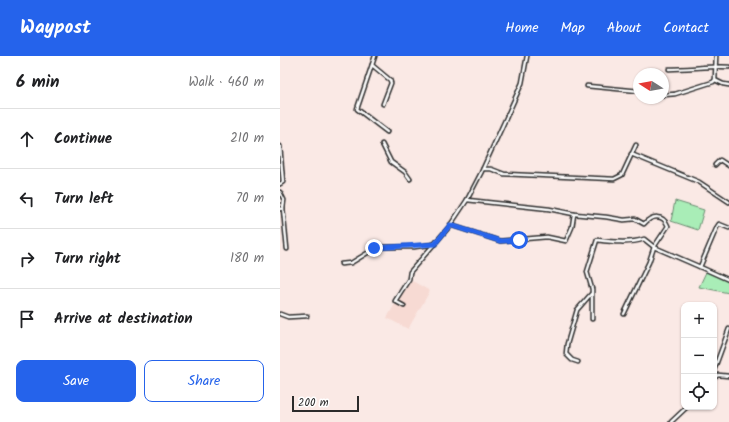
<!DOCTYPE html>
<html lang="en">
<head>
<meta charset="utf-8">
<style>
	body { margin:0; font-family:Kalam,sans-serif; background:#f6f6f6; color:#202124 }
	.controls { position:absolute; right:12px; bottom:12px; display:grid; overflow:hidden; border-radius:8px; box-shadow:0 1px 3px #0004 }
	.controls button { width:36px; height:36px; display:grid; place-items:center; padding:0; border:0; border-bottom:1px solid #e0e0e0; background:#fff; color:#202124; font:20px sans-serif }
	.compass { position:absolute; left:353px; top:12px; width:36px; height:36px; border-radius:50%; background:#fff; box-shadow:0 1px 3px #0004; rotate:281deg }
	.scale { position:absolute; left:12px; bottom:10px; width:67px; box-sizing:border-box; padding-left:4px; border:2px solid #2b2b2b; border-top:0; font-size:11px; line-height:14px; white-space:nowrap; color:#2b2b2b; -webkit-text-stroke:3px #fff; paint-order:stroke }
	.stop { position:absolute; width:12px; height:12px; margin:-9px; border:3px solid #2563eb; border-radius:50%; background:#fff }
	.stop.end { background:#2563eb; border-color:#fff; box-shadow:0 1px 4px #0008 }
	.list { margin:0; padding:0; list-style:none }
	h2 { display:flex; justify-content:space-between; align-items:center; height:52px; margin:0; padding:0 16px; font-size:17px }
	h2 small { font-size:13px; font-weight:400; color:#757577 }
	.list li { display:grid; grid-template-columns:26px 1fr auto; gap:12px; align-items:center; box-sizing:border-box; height:60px; padding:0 16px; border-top:1px solid #e0e0e0 }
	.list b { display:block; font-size:15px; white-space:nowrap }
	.list em { font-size:13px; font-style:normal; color:#757577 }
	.actions { display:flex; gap:8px; padding:12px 16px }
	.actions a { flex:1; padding:9px 0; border:1px solid #2563eb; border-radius:8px; text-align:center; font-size:14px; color:#2563eb }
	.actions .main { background:#2563eb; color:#fff }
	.icon { flex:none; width:22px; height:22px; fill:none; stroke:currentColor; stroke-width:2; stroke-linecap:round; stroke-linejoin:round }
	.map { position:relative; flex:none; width:449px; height:366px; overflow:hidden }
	header { display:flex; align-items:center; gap:24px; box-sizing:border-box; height:56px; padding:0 20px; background:#2563eb; color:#fff }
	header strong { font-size:19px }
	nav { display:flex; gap:22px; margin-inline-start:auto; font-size:14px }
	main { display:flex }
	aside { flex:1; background:#fff }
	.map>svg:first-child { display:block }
</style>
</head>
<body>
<header>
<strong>Waypost</strong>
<nav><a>Home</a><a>Map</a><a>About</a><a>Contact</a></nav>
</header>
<main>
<aside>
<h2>6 min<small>Walk · 460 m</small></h2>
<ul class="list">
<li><svg class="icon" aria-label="ahead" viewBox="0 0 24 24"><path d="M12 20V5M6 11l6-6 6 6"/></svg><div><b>Continue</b></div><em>210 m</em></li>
<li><svg class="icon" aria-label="left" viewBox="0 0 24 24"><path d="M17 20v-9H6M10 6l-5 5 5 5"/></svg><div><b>Turn left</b></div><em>70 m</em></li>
<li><svg class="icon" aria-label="right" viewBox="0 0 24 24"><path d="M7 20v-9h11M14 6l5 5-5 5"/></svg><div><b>Turn right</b></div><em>180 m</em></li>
<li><svg class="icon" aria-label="arrive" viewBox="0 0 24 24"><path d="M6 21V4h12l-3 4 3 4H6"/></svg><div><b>Arrive at destination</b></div></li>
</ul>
<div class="actions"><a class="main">Save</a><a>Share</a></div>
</aside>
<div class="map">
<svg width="449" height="366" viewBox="0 0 449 366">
	<rect width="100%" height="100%" fill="#fae9e5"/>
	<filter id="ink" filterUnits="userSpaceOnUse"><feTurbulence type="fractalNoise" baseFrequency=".025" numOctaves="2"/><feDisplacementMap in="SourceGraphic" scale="8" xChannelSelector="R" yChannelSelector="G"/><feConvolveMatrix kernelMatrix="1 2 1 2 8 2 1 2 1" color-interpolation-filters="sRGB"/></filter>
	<g filter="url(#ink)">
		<polygon fill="#f7dad3" points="129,223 150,235 128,273 107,262"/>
		<g fill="#a9edb7" stroke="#6a8c71">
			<polygon points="395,145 424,154 418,174 391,165"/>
			<polygon points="427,214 449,224 449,237 419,231"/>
		</g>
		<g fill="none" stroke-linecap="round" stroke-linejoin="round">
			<defs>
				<g id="minor">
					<polyline points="95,0 77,53 107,76"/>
					<polyline points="92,9 110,24 111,27 103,48"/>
					<path d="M389,13C410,13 429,10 449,11"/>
					<polyline points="435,24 443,28 449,29"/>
					<polyline points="307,30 359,35"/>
					<polyline points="383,39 395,38 433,26 435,24 436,0"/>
					<polyline points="102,88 111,106 125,116 130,123"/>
					<polyline points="0,90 3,126 0,128"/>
					<polyline points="351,98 419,126 449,146"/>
					<polyline points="435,109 440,104 449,110"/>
					<polyline points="203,113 211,113 224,118 334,123 342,119 356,89"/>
					<polyline points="0,136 4,144 3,152 0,153"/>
					<polyline points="3,152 7,193"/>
					<path d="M294,158L326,161L344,164L355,163L364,168C372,159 383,158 388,170L374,191L369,206L344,258"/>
					<polyline points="170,169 220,185 267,181 286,185 292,171 294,158 269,153 187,144"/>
					<polyline points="449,172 439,168 437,171 420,211 449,224"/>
					<polyline points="61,208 71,207 94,193 101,191 134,191 155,188"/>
					<polyline points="124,250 115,245 129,223 130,216 169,171 187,144 201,117 242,27 247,0"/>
					<polyline points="0,258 8,261 27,260"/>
					<path d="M312,263V233L307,216L317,184C332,186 350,188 364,183L374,191L420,211"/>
					<polyline points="298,306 292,304 286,298 287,288 297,254 311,238"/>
					<polyline points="434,314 449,273"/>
					<polyline points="434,322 438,319 449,320"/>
					<polyline points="391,366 407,351"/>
				</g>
			</defs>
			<use href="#minor" stroke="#2b2b2b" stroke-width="5.5"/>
			<use href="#minor" stroke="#fff" stroke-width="2.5"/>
		</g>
	</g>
	<g fill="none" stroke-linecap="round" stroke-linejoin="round" filter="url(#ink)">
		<polyline stroke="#2563eb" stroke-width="5" points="94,192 155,188 170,169 220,185 239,184"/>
	</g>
</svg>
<div class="controls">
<button>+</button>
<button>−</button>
<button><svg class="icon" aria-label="locate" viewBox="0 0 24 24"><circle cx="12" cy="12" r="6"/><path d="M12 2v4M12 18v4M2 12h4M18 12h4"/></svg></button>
</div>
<svg class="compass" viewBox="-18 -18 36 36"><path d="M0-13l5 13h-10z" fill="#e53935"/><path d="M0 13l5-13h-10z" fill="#757577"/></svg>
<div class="scale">200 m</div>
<div class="stop" style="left:239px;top:184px"></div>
<div class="stop end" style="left:94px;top:192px"></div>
</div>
</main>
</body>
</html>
